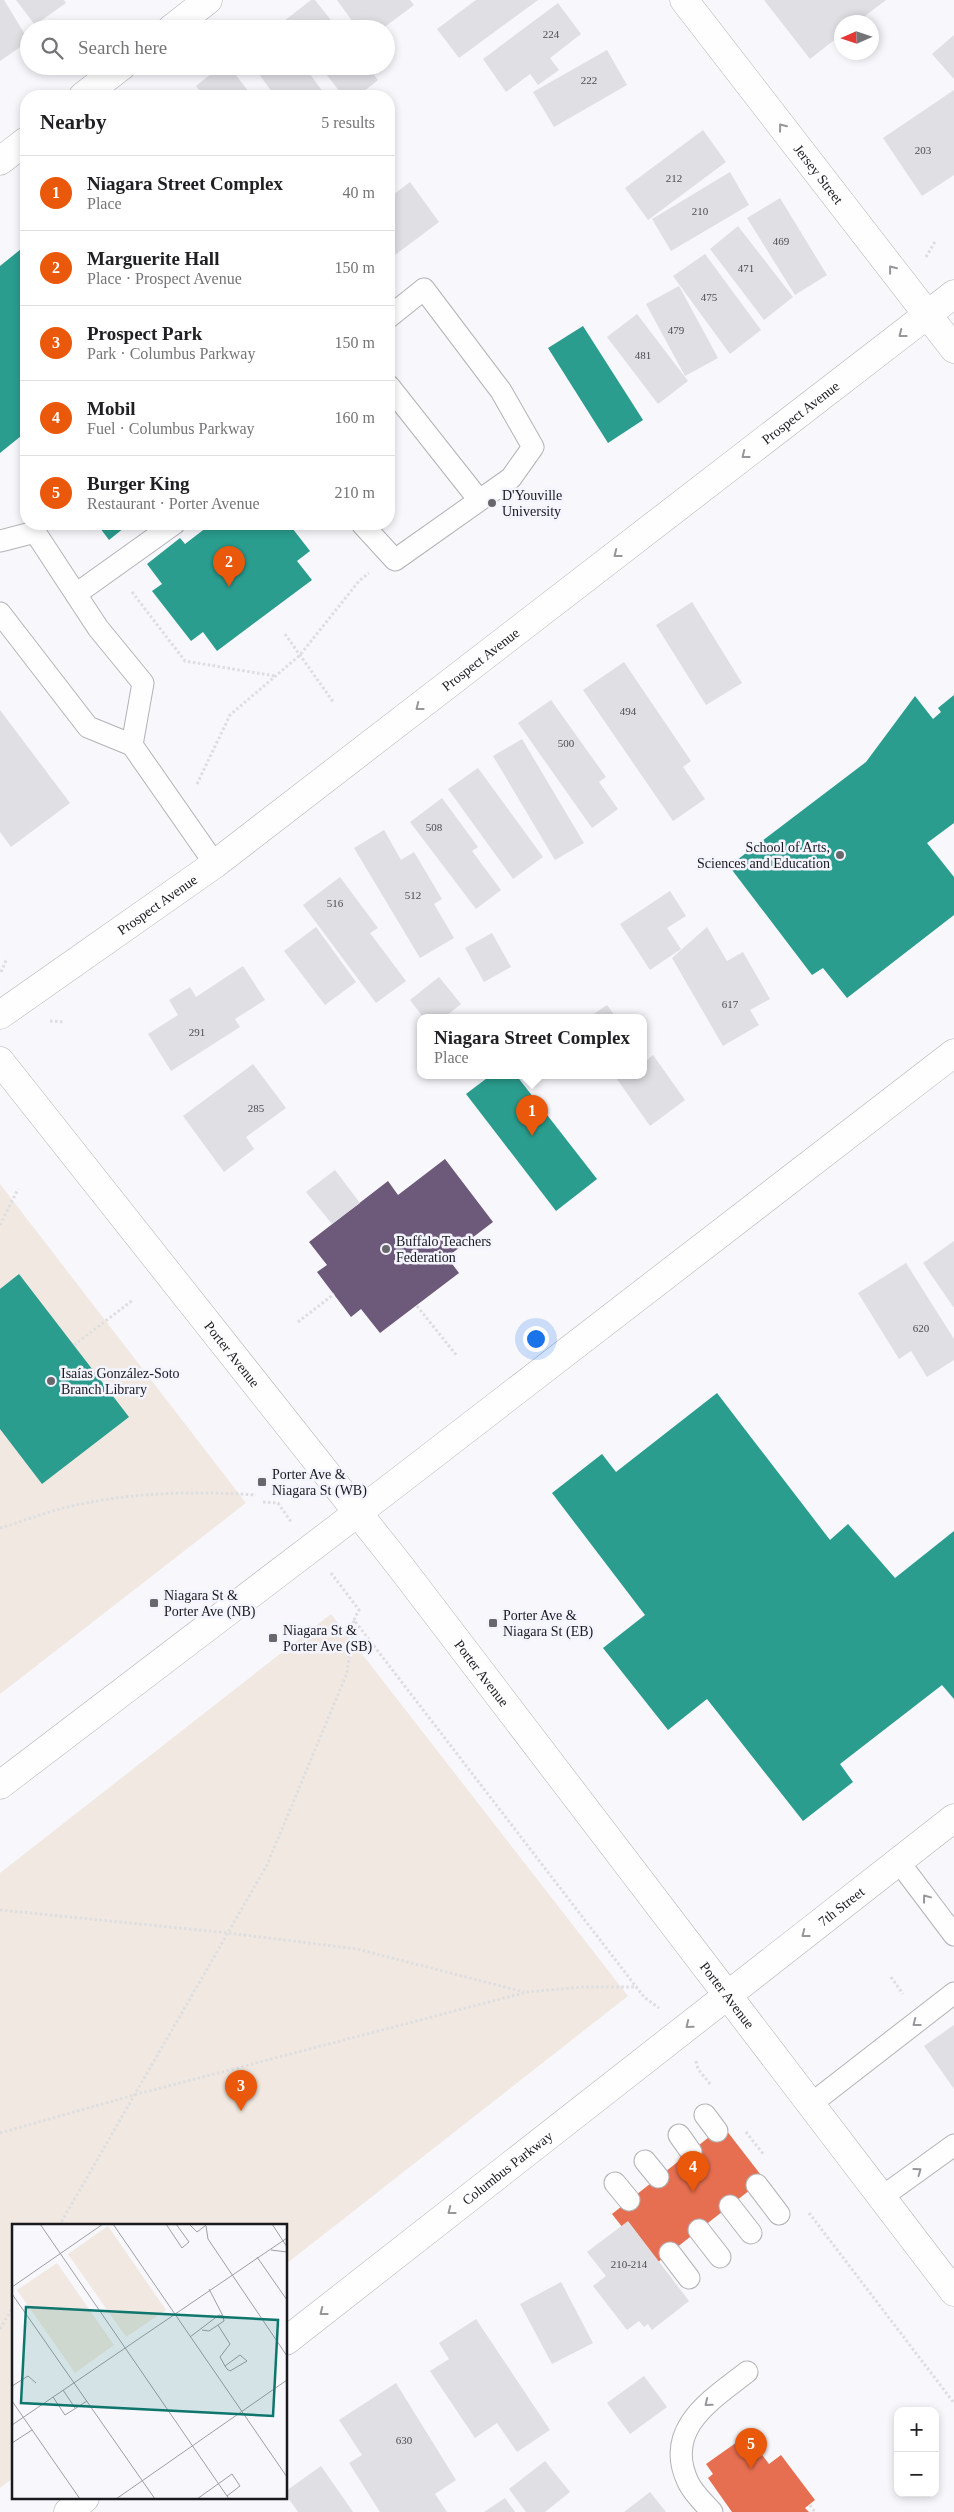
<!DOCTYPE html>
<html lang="en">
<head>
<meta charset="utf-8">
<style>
	body { margin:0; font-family:"Times New Roman",serif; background:#f2f2f2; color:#202124 }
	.controls { position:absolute; right:15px; bottom:15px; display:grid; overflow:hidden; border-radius:10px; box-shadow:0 2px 8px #0003 }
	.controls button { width:45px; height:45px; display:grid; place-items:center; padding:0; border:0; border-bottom:1px solid #e0e0e0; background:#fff; color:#202124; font:25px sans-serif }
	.compass { position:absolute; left:834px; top:15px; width:45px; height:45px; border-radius:50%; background:#fff; box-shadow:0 2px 8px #0003; rotate:267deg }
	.you { position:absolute; left:535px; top:1338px; width:18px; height:18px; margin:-12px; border:4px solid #fff; border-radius:50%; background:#1a73e8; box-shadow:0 0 0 8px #1a73e833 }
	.badge { display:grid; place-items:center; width:32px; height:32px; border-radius:50%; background:#ea580c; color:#fff; font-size:16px; font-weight:700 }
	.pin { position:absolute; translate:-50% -41px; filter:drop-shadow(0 1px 2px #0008) }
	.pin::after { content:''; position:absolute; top:26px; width:18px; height:15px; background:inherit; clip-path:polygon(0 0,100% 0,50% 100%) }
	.popup { position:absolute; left:417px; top:1014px; width:230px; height:65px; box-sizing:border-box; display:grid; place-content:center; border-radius:10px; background:#fff; filter:drop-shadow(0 1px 4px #0005); font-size:16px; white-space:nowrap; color:#757577 }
	.popup b { font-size:19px; color:#202124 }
	.popup::after { content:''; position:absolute; left:50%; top:100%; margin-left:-10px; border:10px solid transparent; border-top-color:#fff }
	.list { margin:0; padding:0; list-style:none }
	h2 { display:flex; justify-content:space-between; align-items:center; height:65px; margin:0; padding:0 20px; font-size:21px }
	h2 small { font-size:16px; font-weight:400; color:#757577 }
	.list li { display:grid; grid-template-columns:32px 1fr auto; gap:15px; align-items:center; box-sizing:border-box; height:75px; padding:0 20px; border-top:1px solid #e0e0e0 }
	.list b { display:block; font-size:19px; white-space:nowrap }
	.list p { margin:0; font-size:16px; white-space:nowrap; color:#757577 }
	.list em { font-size:16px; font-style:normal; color:#757577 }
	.icon { flex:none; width:28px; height:28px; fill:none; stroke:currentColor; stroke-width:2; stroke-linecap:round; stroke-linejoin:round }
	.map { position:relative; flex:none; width:954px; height:2512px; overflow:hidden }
	.search { position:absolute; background:#fff; box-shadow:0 2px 8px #0003; left:20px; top:20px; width:375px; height:55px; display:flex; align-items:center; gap:12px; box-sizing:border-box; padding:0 18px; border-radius:28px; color:#757577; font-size:19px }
	.panel { position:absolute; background:#fff; box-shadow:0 2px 8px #0003; left:20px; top:90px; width:375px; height:440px; border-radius:20px }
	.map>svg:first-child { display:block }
</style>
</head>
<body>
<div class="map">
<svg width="954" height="2512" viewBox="0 0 954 2512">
	<rect width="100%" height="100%" fill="#f7f7fc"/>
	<g fill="#f1e9e1">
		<polygon points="0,1184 246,1503 0,1694"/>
		<polygon points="331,1614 628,1996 286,2264 286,2226 14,2226 14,2477 0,2488 0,1873"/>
	</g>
	<g fill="#e76f51">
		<polygon points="723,2126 764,2179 653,2266 612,2214"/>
		<polygon points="747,2435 769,2464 781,2455 815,2500 805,2508 809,2512 732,2512 708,2478 713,2474 706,2464"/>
	</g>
	<polygon fill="#6d597a" points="445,1159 493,1222 447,1257 459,1273 380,1333 361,1309 351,1317 317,1272 327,1265 309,1242 388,1181 398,1195"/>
	<g fill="#2a9d8f">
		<polygon points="26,245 26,432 0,453 0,266"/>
		<polygon points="583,326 643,420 608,443 548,348"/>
		<polygon points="97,524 129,524 109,540"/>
		<polygon points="211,524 289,524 310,551 297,561 312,580 217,651 203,632 191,641 152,591 162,584 147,564 180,538 185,544"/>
		<polygon points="954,695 954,823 927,843 954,877 954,915 847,998 823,968 812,975 729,866 866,762 915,696 933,719 941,712 938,708"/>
		<polygon points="491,1075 516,1075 597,1179 556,1211 466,1094"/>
		<polygon points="19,1274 129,1417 42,1484 0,1429 0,1289"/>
		<polygon points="717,1393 830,1540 848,1524 895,1578 954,1531 954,1699 942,1685 840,1764 853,1782 803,1821 707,1699 668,1730 603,1648 645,1615 552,1493 602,1454 616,1472"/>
	</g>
	<g fill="#dfdfe4">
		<polygon points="0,0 4,0 29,41 0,61"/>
		<polygon points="16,0 64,0 66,3 35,25"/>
		<polygon points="311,0 315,0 338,29 290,29 284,21"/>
		<polygon points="337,0 410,0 414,5 382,29 358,29"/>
		<polygon points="476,0 538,0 459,58 437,29"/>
		<polygon points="764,0 886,0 857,22 842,22 842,34 810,59"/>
		<polygon points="558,3 581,34 550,58 559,70 538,85 530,74 506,92 483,59"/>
		<polygon points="954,35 954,79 932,54"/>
		<polygon points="607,50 627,85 554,127 533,92"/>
		<polygon points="221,66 229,66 252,96 204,96 196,86"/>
		<polygon points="253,66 304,66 326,96 275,96"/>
		<polygon points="320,66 367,66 378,80 358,96 343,96"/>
		<polygon points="954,90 954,175 922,196 883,138"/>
		<polygon points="703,130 726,162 648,220 625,188"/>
		<polygon points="730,172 749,205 671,251 652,219"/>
		<polygon points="410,182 439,222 395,255 389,246 389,198"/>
		<polygon points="780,198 827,275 795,295 747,218"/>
		<polygon points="738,226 793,297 764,320 710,249"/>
		<polygon points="705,254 761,330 730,354 673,276"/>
		<polygon points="679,286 718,358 685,376 646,304"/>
		<polygon points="637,314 688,381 658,404 607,337"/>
		<polygon points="692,602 742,683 706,705 656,625"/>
		<polygon points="624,662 691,761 683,767 705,799 673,821 583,690"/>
		<polygon points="551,700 606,777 599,782 618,809 592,828 518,723"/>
		<polygon points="0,710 70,803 11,847 0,832"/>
		<polygon points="522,739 584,843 555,860 493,756"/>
		<polygon points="478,768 543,857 513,879 448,789"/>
		<polygon points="442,798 478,847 472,851 501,890 476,909 410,822"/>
		<polygon points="384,830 401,860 414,852 442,899 434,904 454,938 420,958 354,848"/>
		<polygon points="340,877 378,928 370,933 406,981 376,1003 303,905"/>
		<polygon points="670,891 686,916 667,928 681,949 650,970 620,924"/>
		<polygon points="316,927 356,982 325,1005 284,951"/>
		<polygon points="707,927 727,961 743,952 770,999 750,1010 759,1025 723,1046 672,958"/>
		<polygon points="492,933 511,967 484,982 465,948"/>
		<polygon points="243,966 265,1000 235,1019 240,1027 171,1071 148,1034 178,1015 169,1000 190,987 196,997"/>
		<polygon points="439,977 461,1004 445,1017 423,1017 410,1000"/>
		<polygon points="607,1005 616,1017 589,1017"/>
		<polygon points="643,1055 647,1060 653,1055 685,1100 650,1126 614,1075 643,1075"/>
		<polygon points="253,1064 286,1108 246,1137 254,1149 224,1172 183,1116"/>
		<polygon points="335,1170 360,1203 332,1224 306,1192"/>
		<polygon points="954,1241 954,1308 923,1263"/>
		<polygon points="906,1263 954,1339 954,1360 927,1377 911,1351 899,1359 858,1293"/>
		<polygon points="954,2025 954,2089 924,2046"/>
		<polygon points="628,2221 689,2301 652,2330 648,2324 644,2327 639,2321 627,2330 593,2286 606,2276 587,2252"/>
		<polygon points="561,2282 593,2343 552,2364 520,2304"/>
		<polygon points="476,2319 550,2430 517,2452 497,2423 475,2438 430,2371 449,2359 439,2343"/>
		<polygon points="644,2376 667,2407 630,2434 607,2403"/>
		<polygon points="396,2383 456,2480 435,2494 447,2512 380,2512 349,2463 362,2455 339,2420"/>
		<polygon points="545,2461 570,2492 545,2512 526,2512 509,2489"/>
		<polygon points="321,2466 353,2512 298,2512 286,2495 286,2491"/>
		<polygon points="650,2492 666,2512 624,2512"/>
		<polygon points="505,2498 515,2512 484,2512"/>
	</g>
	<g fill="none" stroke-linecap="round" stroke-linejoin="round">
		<defs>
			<g id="lane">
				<polyline points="389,386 479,500"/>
				<polyline points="362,524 395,560 511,478 533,447 501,391 424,289 389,317"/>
				<polyline points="0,541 35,532 98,628 143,683 132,745"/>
				<polyline points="76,594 174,524"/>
				<polyline points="0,613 88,727 132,745 215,864"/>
				<polyline points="899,1862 954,1935"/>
				<polyline points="811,2104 954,1993"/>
				<polyline points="705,2115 717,2131"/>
				<polyline points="679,2135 691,2152"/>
				<polyline points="645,2161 658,2177"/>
				<polyline points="615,2183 629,2200"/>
				<polyline points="757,2185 779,2214"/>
				<polyline points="882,2197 954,2145"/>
				<polyline points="730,2206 751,2233"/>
				<polyline points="699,2230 720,2257"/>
				<polyline points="670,2253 689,2278"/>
				<path d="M712,2512C704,2503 693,2493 688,2482C663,2429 711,2400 747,2372"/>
			</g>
			<g id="street">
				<path id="s1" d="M684,0L954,349"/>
				<polyline points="171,29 208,0"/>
				<polyline points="83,96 122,66"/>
				<polyline points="0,161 26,141"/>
				<path id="s2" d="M0,1015L215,864L954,294"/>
				<path id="s3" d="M286,2341L954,1818"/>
				<polyline points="68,2512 85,2498"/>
			</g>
			<g id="secondary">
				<path id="s4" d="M0,1061L400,1566L954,2292"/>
			</g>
			<polyline id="primary" points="0,1785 394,1485 954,1053"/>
		</defs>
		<use href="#lane" stroke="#b3b3b7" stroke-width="23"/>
		<use href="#street" stroke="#b3b3b7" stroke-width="29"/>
		<use href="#secondary" stroke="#b3b3b7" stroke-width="29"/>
		<use href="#primary" stroke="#b3b3b7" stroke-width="29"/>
		<g stroke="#dedee1" stroke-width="3" stroke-dasharray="2.5 2.5" stroke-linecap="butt">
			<polyline points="926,257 936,240"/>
			<polyline points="132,592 185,661 275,676"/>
			<polyline points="285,634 334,703"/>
			<polyline points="197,784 230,715 300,655 359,581 369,573"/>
			<polyline points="1,972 7,958"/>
			<polyline points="50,1021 65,1022"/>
			<polyline points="0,1225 18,1189"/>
			<polyline points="417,1306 457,1356"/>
			<polyline points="298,1322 334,1294"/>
			<polyline points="74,1345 133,1300"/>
			<polyline points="263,1502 278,1503 292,1523"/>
			<path d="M0,1528C27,1520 54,1509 81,1504C139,1492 198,1491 256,1495"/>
			<polyline points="331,1573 359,1610 354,1620 644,1997 659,2008"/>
			<polyline points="0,1910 228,1933 357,1949 524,1992"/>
			<polyline points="891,1977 903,1994"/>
			<polyline points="696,2061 698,2069 711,2085"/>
			<polyline points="746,2132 764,2155"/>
			<polyline points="0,2133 134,2095 527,1992 582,1987 637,1987"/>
			<polyline points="809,2213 954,2403"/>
			<polyline points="59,2226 267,1865 347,1673 354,1620"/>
			<polyline points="0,2329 14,2305"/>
			<polyline points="810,2505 815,2512"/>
		</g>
		<use href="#lane" stroke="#fefeff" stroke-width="21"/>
		<use href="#street" stroke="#fefeff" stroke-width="28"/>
		<use href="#secondary" stroke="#fefeff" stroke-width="28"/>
		<use href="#primary" stroke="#fefeff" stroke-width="28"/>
	</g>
	<defs><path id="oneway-chevron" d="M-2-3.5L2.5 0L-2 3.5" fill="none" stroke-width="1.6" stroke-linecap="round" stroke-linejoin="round" transform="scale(1.25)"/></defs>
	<g stroke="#97979a">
		<use href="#oneway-chevron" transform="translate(782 127) rotate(-128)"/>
		<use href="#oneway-chevron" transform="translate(892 269) rotate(-128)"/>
		<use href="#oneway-chevron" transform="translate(902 334) rotate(142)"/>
		<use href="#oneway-chevron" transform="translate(745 455) rotate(142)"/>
		<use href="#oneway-chevron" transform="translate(617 554) rotate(142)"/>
		<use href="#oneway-chevron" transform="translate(419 707) rotate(142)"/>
		<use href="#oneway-chevron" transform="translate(926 1898) rotate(-127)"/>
		<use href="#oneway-chevron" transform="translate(805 1934) rotate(142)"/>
		<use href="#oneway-chevron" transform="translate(916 2023) rotate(142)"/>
		<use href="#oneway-chevron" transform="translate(689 2025) rotate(141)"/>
		<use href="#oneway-chevron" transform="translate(918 2171) rotate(-36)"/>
		<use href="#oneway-chevron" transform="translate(451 2211) rotate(142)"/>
		<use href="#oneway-chevron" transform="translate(323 2312) rotate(142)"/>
		<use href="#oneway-chevron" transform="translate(708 2403) rotate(141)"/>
	</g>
	<g fill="#67676c" stroke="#f4f4ff" stroke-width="2">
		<circle cx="492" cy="503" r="5"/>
		<circle cx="840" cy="855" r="5"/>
		<circle cx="386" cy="1249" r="5"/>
		<circle cx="51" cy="1381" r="5"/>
		<rect x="257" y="1477" width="10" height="10" rx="2.5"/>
		<rect x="149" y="1598" width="10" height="10" rx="2.5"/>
		<rect x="488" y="1618" width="10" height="10" rx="2.5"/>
		<rect x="268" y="1633" width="10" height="10" rx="2.5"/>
	</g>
	<g text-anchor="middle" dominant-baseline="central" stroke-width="5" stroke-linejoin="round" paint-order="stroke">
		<g font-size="11" fill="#4c4c52">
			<text x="551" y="34">224</text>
			<text x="589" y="80">222</text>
			<text x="923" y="150">203</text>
			<text x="674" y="178">212</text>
			<text x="700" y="211">210</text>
			<text x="781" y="241">469</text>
			<text x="746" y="268">471</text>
			<text x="709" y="297">475</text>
			<text x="676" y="330">479</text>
			<text x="643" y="355">481</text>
			<text x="628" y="711">494</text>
			<text x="566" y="743">500</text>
			<text x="434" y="827">508</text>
			<text x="413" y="895">512</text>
			<text x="335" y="903">516</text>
			<text x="730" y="1004">617</text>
			<text x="197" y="1032">291</text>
			<text x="256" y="1108">285</text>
			<text x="921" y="1328">620</text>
			<text x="629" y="2264">210-214</text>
			<text x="404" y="2440">630</text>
		</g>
		<g font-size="14" fill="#19191e" stroke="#f4f4ff">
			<text stroke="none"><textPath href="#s1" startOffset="220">Jersey Street</textPath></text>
			<text stroke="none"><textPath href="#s2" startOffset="1002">Prospect Avenue</textPath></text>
			<text stroke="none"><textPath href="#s2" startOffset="598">Prospect Avenue</textPath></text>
			<text stroke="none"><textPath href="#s2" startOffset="192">Prospect Avenue</textPath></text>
			<text stroke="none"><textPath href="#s4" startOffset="374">Porter Avenue</textPath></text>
			<text stroke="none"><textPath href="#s4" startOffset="779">Porter Avenue</textPath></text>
			<text stroke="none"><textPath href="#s3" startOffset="705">7th Street</textPath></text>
			<text stroke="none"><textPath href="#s4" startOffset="1184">Porter Avenue</textPath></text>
			<text stroke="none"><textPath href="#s3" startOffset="281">Columbus Parkway</textPath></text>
		</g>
		<g font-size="14" fill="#19191e" stroke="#f4f4ff" text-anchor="start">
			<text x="502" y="495">D'Youville<tspan x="502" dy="16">University</tspan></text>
			<text x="830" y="847" text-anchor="end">School of Arts,<tspan x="830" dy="16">Sciences and Education</tspan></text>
			<text x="396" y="1241">Buffalo Teachers<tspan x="396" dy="16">Federation</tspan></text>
			<text x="61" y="1373">Isaías González-Soto<tspan x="61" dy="16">Branch Library</tspan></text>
			<text x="272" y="1474">Porter Ave &amp;<tspan x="272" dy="16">Niagara St (WB)</tspan></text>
			<text x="164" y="1595">Niagara St &amp;<tspan x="164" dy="16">Porter Ave (NB)</tspan></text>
			<text x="503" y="1615">Porter Ave &amp;<tspan x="503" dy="16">Niagara St (EB)</tspan></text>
			<text x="283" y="1630">Niagara St &amp;<tspan x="283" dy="16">Porter Ave (SB)</tspan></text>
		</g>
	</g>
	<g transform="translate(12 2224)">
		<rect width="275" height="275" fill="#f7f7fc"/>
		<path d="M96,2L154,86L114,113L56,30ZM45,39L102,121L63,149L5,66Z" fill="#f1e9e1"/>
		<path fill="none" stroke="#9e9ea3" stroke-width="1" d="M28,0L217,275M101,0L275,253M154,0L170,24L177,18L164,0M177,0L185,8L194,1M260,0L275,23M194,2L196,15L275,132M259,26L275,28M245,33L275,76M0,63L91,0M197,65L211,92M0,70L143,275M206,101L218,120L208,133L213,142L215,145L218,147L235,137L228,131L213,142M178,113L207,91L211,92L212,97L197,107L190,106M0,162L16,152L24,159M51,166L63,184M41,173L53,191L75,177M0,177L68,275M0,201L275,14M0,219L20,206M104,275L275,156M185,275L220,250L228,262L215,272"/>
		<path fill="#0f766e" fill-opacity="0.15" stroke="#0f766e" stroke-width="2.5" d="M14,83L266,96L261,192L9,179Z"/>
		<rect width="275" height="275" fill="none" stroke="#19191e" stroke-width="2.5"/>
	</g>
</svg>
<div class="controls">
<button>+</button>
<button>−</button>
</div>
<svg class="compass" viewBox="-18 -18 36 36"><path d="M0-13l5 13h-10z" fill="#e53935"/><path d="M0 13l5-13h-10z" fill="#757577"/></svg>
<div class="you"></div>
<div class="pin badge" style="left:532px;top:1136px">1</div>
<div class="popup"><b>Niagara Street Complex</b>Place</div>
<div class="pin badge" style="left:229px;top:587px">2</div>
<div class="pin badge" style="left:241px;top:2111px">3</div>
<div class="pin badge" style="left:693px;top:2192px">4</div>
<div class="pin badge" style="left:751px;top:2469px">5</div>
<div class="search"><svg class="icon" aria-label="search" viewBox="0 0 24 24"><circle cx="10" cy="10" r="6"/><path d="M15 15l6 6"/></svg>Search here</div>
<section class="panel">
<h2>Nearby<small>5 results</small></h2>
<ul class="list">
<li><span class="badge">1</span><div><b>Niagara Street Complex</b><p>Place</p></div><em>40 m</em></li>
<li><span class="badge">2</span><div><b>Marguerite Hall</b><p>Place · Prospect Avenue</p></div><em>150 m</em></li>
<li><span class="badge">3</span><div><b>Prospect Park</b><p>Park · Columbus Parkway</p></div><em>150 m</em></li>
<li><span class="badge">4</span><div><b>Mobil</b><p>Fuel · Columbus Parkway</p></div><em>160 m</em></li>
<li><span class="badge">5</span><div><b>Burger King</b><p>Restaurant · Porter Avenue</p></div><em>210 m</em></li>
</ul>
</section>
</div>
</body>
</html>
